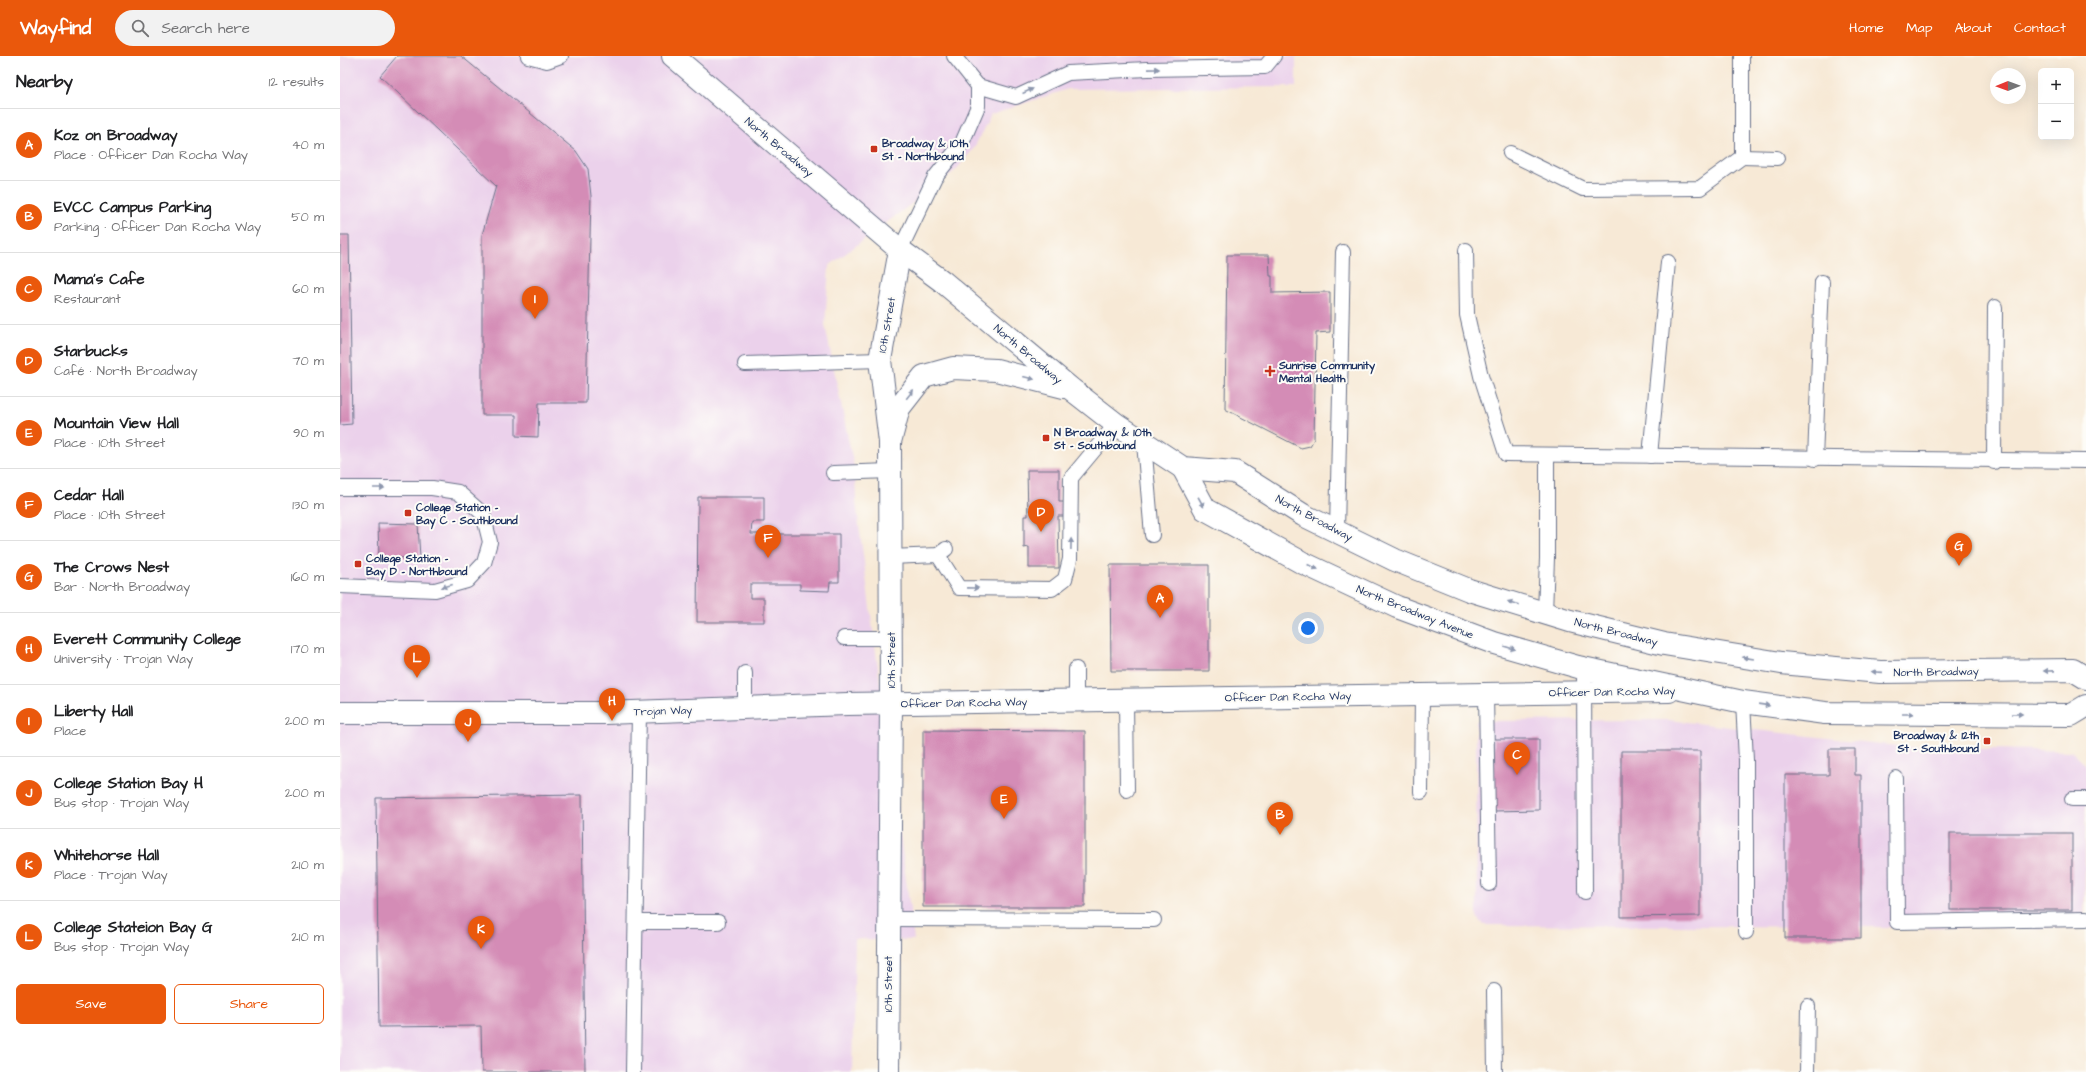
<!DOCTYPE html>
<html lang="en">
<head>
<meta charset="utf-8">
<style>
	body { margin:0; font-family:"Architects Daughter",sans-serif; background:#f2f2f2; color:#202124 }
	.controls { position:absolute; right:12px; top:12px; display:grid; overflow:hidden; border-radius:6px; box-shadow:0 4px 16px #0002 }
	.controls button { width:36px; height:36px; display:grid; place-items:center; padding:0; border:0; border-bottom:1px solid #e0e0e0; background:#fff; color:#202124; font:20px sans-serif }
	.compass { position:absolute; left:1650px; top:12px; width:36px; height:36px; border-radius:50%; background:#fff; box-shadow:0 4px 16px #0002; rotate:269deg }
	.you { position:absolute; left:968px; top:572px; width:14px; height:14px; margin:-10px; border:3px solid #fff; border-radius:50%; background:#1a73e8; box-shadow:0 0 0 6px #1a73e833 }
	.badge { display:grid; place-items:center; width:26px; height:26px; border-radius:50%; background:#ea580c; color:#fff; font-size:13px; font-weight:700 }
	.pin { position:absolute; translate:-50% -33px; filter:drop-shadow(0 1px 2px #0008) }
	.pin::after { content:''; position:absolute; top:21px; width:14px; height:12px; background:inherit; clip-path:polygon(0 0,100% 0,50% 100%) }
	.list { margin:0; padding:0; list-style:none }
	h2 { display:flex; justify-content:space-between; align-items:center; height:52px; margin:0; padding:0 16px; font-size:17px }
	h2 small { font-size:13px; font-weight:400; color:#757577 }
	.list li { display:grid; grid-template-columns:26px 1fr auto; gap:12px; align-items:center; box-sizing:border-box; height:72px; padding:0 16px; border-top:1px solid #e0e0e0 }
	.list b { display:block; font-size:15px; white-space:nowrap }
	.list p { margin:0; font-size:13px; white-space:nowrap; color:#757577 }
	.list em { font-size:13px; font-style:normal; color:#757577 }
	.actions { display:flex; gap:8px; padding:12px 16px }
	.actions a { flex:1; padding:9px 0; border:1px solid #ea580c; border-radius:6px; text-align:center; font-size:14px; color:#ea580c }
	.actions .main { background:#ea580c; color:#fff }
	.icon { flex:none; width:22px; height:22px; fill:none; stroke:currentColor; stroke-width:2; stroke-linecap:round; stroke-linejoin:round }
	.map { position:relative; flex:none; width:1746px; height:1016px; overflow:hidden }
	header { display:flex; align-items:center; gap:24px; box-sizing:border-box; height:56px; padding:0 20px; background:#ea580c; color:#fff }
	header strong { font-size:19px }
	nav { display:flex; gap:22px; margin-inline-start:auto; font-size:14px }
	.search { width:280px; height:36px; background:#f2f2f2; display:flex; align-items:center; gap:10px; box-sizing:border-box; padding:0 14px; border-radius:22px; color:#757577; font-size:15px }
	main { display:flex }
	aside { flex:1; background:#fff }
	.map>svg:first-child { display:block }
</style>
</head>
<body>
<header>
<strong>Wayfind</strong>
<div class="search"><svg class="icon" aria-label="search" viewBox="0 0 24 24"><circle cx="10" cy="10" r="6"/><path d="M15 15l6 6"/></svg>Search here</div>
<nav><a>Home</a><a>Map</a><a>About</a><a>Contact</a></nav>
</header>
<main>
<aside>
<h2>Nearby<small>12 results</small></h2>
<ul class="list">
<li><span class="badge">A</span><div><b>Koz on Broadway</b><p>Place · Officer Dan Rocha Way</p></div><em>40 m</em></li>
<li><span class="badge">B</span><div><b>EVCC Campus Parking</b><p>Parking · Officer Dan Rocha Way</p></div><em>50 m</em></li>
<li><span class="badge">C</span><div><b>Mama's Cafe</b><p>Restaurant</p></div><em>60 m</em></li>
<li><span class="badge">D</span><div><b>Starbucks</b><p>Café · North Broadway</p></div><em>70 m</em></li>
<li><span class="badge">E</span><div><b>Mountain View Hall</b><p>Place · 10th Street</p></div><em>90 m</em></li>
<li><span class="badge">F</span><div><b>Cedar Hall</b><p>Place · 10th Street</p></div><em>130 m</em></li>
<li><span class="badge">G</span><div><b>The Crows Nest</b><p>Bar · North Broadway</p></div><em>160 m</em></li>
<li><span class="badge">H</span><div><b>Everett Community College</b><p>University · Trojan Way</p></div><em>170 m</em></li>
<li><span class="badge">I</span><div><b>Liberty Hall</b><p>Place</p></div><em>200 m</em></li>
<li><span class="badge">J</span><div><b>College Station Bay H</b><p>Bus stop · Trojan Way</p></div><em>200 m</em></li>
<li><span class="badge">K</span><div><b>Whitehorse Hall</b><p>Place · Trojan Way</p></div><em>210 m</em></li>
<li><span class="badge">L</span><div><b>College Stateion Bay G</b><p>Bus stop · Trojan Way</p></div><em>210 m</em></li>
</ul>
<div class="actions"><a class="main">Save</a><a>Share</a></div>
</aside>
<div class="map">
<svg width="1746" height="1016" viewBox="0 0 1746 1016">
	<rect width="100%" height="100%" fill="#fdfcf7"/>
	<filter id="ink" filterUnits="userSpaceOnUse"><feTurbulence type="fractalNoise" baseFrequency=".025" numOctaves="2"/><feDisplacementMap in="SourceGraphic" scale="8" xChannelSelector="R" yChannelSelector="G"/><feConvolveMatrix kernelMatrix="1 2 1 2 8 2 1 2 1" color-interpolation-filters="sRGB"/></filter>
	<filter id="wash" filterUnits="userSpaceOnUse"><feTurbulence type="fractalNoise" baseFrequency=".012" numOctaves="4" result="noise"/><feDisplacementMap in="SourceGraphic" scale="16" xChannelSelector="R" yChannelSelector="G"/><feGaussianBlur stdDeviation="0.9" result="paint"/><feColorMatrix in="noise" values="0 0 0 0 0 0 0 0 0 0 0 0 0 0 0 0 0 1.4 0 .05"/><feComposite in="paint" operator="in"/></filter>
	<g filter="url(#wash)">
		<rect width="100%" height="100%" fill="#f7e9d6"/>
		<g fill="#ebd1eb">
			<polygon points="0,0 956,0 956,31 728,33 651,58 634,92 616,114 489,210 485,269 515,416 516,446 574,884 515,883 512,1016 0,1016"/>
			<polygon points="1328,664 1567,691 1731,695 1746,709 1744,872 1144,869 1137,861 1136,665"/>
		</g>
		<g id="blocks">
			<g fill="#d48cb6">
				<polygon points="57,0 121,0 236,95 248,113 251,140 246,347 199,347 198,381 176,380 176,359 142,359 142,179 156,130 40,20"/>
				<polygon points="0,179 9,179 12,368 0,369"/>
				<polygon points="887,199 929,199 930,220 932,220 932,237 990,236 990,276 976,277 974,383 970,390 961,392 885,353"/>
				<polygon points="687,414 719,414 719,446 726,446 726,460 718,460 719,512 689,512 689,491 684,492 684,460 688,460"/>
				<polygon points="358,441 424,441 424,466 412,466 411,478 499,478 499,526 490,526 489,535 460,534 460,528 410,528 410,542 424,542 424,566 357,566"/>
				<polygon points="38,467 78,468 80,502 39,502"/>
				<polygon points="770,509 869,509 869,615 771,615"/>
				<polygon points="583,674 745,675 745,851 583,851"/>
				<polygon points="1154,683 1199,683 1199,754 1154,755"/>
				<polygon points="1489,693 1515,693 1515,719 1521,719 1521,882 1445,882 1445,719 1489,719"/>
				<polygon points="1281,695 1360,695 1360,860 1281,861"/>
				<polygon points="242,739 245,1016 142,1016 141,970 39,971 36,742"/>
				<rect x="1610" y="777" width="122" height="77"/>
			</g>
		</g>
	</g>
	<g filter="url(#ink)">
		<use href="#blocks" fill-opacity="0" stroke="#687088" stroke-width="1"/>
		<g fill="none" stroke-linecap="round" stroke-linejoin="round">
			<defs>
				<g id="lane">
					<polyline points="188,0 207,5 221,0"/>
					<polyline points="638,30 676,41 728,17 807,13 925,11 934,0"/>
					<polyline points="1170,97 1243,133 1360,132 1402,101 1402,0"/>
					<polyline points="1402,101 1437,102"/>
					<polyline points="560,194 595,121 622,87 638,50 638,30 614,0"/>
					<polyline points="1126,194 1127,259 1141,320 1166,398 1746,405"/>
					<polyline points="405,308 540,304"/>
					<polyline points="804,387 812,479"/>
					<polyline points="1310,400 1328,206"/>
					<polyline points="1475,403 1482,226"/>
					<polyline points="1654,406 1655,251"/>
					<polyline points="493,417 550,415"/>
					<polyline points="0,432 92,432 118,436 143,458 150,486 144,507 127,525 95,534 0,530"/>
					<polyline points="997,475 1003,196"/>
					<polyline points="598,499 619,532 712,533 725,523 730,503 731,422 776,368"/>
					<polyline points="550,501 598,499 606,493"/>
					<polyline points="1205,557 1207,502 1207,399"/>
					<polyline points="504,582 550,582"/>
					<polyline points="1244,612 1245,836"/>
					<polyline points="736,613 736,645"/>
					<polyline points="405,617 405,652"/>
					<polyline points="1146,637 1149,828"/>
					<polyline points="786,644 787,734"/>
					<polyline points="1403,646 1406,704 1406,876"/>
					<polyline points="1556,722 1557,866 1746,863"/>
					<polyline points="1081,736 1082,639"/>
					<polyline points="1732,743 1746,743"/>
					<polyline points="548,863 814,864"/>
					<polyline points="296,866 378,866"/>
					<polyline points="1154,935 1155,1016"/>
					<polyline points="293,1016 299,656"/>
					<polyline points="1467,1016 1468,950"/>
				</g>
				<polyline id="street" points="548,1016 551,648 550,386 540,304 560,194"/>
				<polyline id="secondary" points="0,657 265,657 507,648 1329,635"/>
				<g id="primary">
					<polyline points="333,0 560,194 602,225 731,333 776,368 843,412 895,416 963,459 1055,504 1129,534 1230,565 1324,588 1441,607 1540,616 1733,614 1746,622"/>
					<polyline points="550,386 559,352 584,320 613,312 656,314 724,331"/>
					<polyline points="843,412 865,453 961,506 1057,551 1154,587 1238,611 1403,646 1485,657 1731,659 1746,650"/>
				</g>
			</defs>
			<use href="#lane" stroke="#687088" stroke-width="16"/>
			<use href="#street" stroke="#687088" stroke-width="24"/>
			<use href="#secondary" stroke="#687088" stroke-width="24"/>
			<use href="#primary" stroke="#687088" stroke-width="24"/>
			<use href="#lane" stroke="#fff" stroke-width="14"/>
			<use href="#street" stroke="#fff" stroke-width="22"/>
			<use href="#secondary" stroke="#fff" stroke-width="22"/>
			<use href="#primary" stroke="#fff" stroke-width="22"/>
		</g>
		<defs><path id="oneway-solid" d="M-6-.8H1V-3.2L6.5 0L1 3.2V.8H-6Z"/></defs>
		<g fill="#8d97ae">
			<use href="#oneway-solid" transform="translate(814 13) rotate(-1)"/>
			<use href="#oneway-solid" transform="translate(688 35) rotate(-24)"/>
			<use href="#oneway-solid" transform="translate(689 322) rotate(14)"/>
			<use href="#oneway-solid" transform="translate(570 338) rotate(-51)"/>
			<use href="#oneway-solid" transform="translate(39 432)"/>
			<use href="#oneway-solid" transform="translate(861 446) rotate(61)"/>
			<use href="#oneway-solid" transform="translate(731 488) rotate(-89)"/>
			<use href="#oneway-solid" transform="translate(973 511) rotate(25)"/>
			<use href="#oneway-solid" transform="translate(107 530) rotate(165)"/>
			<use href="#oneway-solid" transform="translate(633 532) rotate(1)"/>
			<use href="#oneway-solid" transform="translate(1173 547) rotate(-163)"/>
			<use href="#oneway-solid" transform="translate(1170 592) rotate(16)"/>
			<use href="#oneway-solid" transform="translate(1408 602) rotate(-171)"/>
			<use href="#oneway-solid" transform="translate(1709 615) rotate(179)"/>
			<use href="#oneway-solid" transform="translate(1537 616) rotate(-176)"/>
			<use href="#oneway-solid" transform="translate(1424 649) rotate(8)"/>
			<use href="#oneway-solid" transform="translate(1568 658)"/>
			<use href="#oneway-solid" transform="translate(1677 658)"/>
		</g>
	</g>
	<g fill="#c8321e" stroke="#fdfcf7" stroke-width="1.5">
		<rect x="530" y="89" width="8" height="8" rx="2"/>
		<path d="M928 309h4v4h4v4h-4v4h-4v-4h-4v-4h4z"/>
		<rect x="702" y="378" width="8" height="8" rx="2"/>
		<rect x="64" y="453" width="8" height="8" rx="2"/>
		<rect x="14" y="504" width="8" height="8" rx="2"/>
		<rect x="1643" y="681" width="8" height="8" rx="2"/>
	</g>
	<g text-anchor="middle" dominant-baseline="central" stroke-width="4" stroke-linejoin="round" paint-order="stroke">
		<g font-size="11" font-weight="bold" fill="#1b2f5e" stroke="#fdfcf7" text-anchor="start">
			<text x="542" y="87">Broadway &amp; 10th<tspan x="542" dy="13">St - Northbound</tspan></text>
			<text x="939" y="309">Sunrise Community<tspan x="939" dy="13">Mental Health</tspan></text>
			<text x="714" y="376">N Broadway &amp; 10th<tspan x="714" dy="13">St - Southbound</tspan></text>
			<text x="76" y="451">College Station -<tspan x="76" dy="13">Bay C - Southbound</tspan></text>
			<text x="26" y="502">College Station -<tspan x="26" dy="13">Bay D - Northbound</tspan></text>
			<text x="1639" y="679" text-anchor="end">Broadway &amp; 12th<tspan x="1639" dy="13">St - Southbound</tspan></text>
		</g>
		<g font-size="11" fill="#1b2f5e" stroke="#fdfcf7">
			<text transform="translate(439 91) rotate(40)">North Broadway</text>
			<text transform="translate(547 269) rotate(-80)">10th Street</text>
			<text transform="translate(688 298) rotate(40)">North Broadway</text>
			<text transform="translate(974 462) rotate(28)">North Broadway</text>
			<text transform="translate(1075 556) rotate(22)">North Broadway Avenue</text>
			<text transform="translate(1276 576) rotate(14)">North Broadway</text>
			<text transform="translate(551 604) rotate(-90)">10th Street</text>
			<text transform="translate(1596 616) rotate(-1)">North Broadway</text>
			<text transform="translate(1272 636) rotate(-1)">Officer Dan Rocha Way</text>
			<text transform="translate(948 641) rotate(-1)">Officer Dan Rocha Way</text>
			<text transform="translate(624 647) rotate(-1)">Officer Dan Rocha Way</text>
			<text transform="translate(323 655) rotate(-2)">Trojan Way</text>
			<text transform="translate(548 928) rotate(-90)">10th Street</text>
		</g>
	</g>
</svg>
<div class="controls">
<button>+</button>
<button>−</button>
</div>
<svg class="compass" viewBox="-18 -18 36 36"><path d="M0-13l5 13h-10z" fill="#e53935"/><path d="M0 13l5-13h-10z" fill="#757577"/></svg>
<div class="you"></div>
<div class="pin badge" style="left:820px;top:562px">A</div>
<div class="pin badge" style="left:940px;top:779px">B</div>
<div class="pin badge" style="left:1177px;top:719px">C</div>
<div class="pin badge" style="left:701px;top:476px">D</div>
<div class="pin badge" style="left:664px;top:763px">E</div>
<div class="pin badge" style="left:428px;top:502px">F</div>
<div class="pin badge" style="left:1619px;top:510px">G</div>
<div class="pin badge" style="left:272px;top:665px">H</div>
<div class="pin badge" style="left:195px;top:263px">I</div>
<div class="pin badge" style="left:128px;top:686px">J</div>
<div class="pin badge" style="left:141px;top:893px">K</div>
<div class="pin badge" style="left:77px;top:622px">L</div>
</div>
</main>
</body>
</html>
